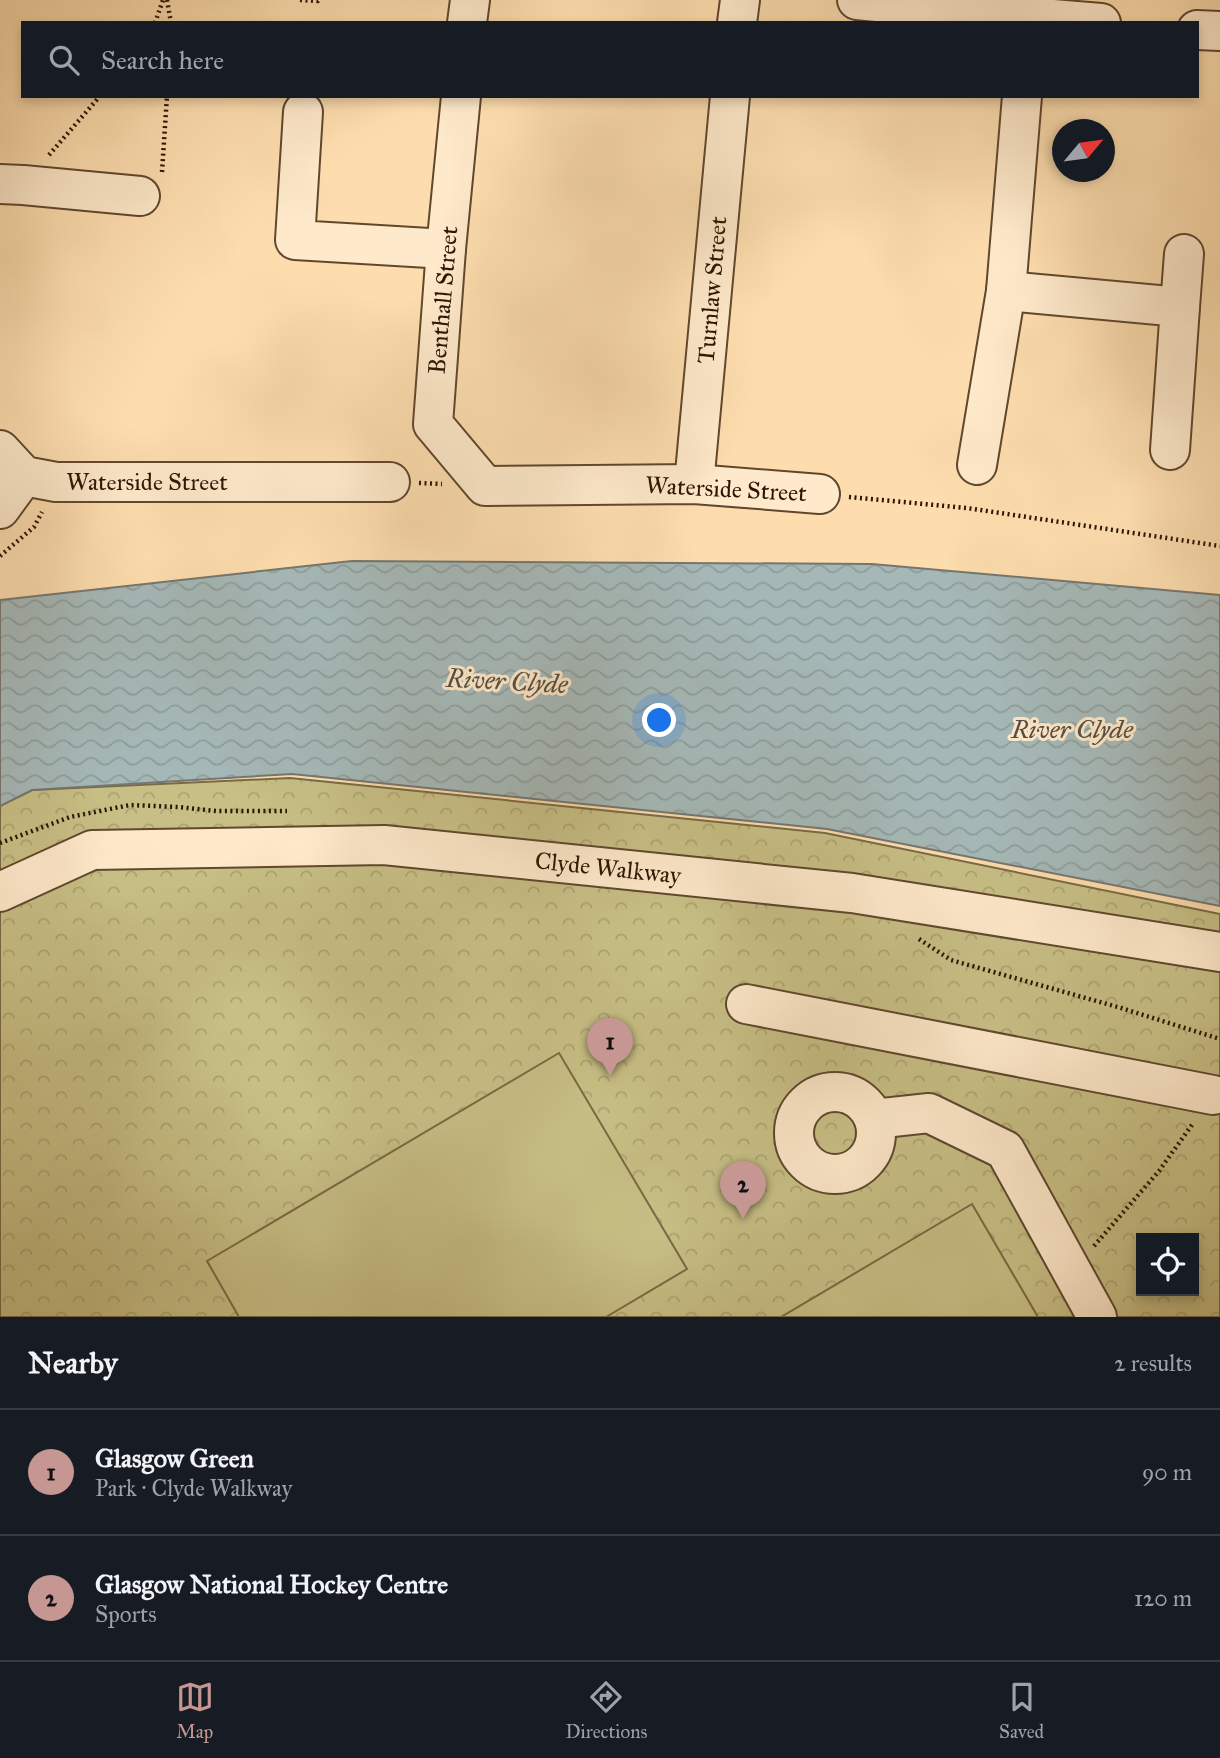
<!DOCTYPE html>
<html lang="en">
<head>
<meta charset="utf-8">
<style>
	body { margin:0; font-family:"IM FELL Great Primer",serif; background:#242831; color:#f1f3f6 }
	.controls { position:absolute; right:21px; bottom:21px; display:grid; overflow:hidden; border-radius:0px; box-shadow:0 4px 10px #0003 }
	.controls button { width:63px; height:63px; display:grid; place-items:center; padding:0; border:0; border-bottom:2px solid #363941; background:#171b24; color:#f1f3f6; font:35px sans-serif }
	.compass { position:absolute; left:1052px; top:119px; width:63px; height:63px; border-radius:50%; background:#171b24; box-shadow:0 4px 10px #0003; rotate:61deg }
	.you { position:absolute; left:660px; top:721px; width:24px; height:24px; margin:-18px; border:5px solid #fff; border-radius:50%; background:#1a73e8; box-shadow:0 0 0 10px #1a73e833 }
	.badge { display:grid; place-items:center; width:46px; height:46px; border-radius:50%; background:#c59692; color:#111; font-size:23px; font-weight:700 }
	.pin { position:absolute; translate:-50% -58px; filter:drop-shadow(0 2px 4px #0008) }
	.pin::after { content:''; position:absolute; top:37px; width:24px; height:21px; background:inherit; clip-path:polygon(0 0,100% 0,50% 100%) }
	.list { margin:0; padding:0; list-style:none }
	h2 { display:flex; justify-content:space-between; align-items:center; height:91px; margin:0; padding:0 28px; font-size:30px }
	h2 small { font-size:23px; font-weight:400; color:#9ea1a6 }
	.list li { display:grid; grid-template-columns:46px 1fr auto; gap:21px; align-items:center; box-sizing:border-box; height:126px; padding:0 28px; border-top:2px solid #363941 }
	.list b { display:block; font-size:26px; white-space:nowrap }
	.list p { margin:0; font-size:23px; white-space:nowrap; color:#9ea1a6 }
	.list em { font-size:23px; font-style:normal; color:#9ea1a6 }
	.icon { flex:none; width:38px; height:38px; fill:none; stroke:currentColor; stroke-width:2; stroke-linecap:round; stroke-linejoin:round }
	.map { position:relative; flex:none; width:1220px; height:1317px; overflow:hidden }
	.search { position:absolute; background:#171b24; box-shadow:0 4px 10px #0003; left:21px; right:21px; top:21px; height:77px; display:flex; align-items:center; gap:18px; box-sizing:border-box; padding:0 24px; border-radius:0px; color:#9ea1a6; font-size:26px }
	.sheet { height:343px; background:#171b24 }
	nav { display:flex; justify-content:space-around; align-items:center; box-sizing:border-box; height:98px; border-top:2px solid #363941; background:#171b24; font-size:19px; color:#9ea1a6 }
	nav a { display:grid; justify-items:center; gap:4px }
	nav .on { color:#c59692 }
	.map>svg:first-child { display:block }
</style>
</head>
<body>
<div class="map">
<svg width="1220" height="1317" viewBox="0 0 1220 1317">
	<defs>
		<pattern id="park-crowns" width="20" height="18" patternUnits="userSpaceOnUse" patternTransform="scale(1.75)"><rect width="20" height="18" fill="#c7bf85"/><path d="M2 6a3 3 0 1 1 6 0M12 15a3 3 0 1 1 6 0" fill="none" stroke="#aba371"/></pattern>
		<pattern id="water-waves" width="16" height="10" patternUnits="userSpaceOnUse" patternTransform="scale(1.75)"><rect width="16" height="10" fill="#a5b8b7"/><path d="M0 5q4-4 8 0t8 0" fill="none" stroke="#8e9d9c"/></pattern>
	</defs>
	<rect width="100%" height="100%" fill="#fdddae"/>
	<filter id="stains"><feTurbulence type="fractalNoise" baseFrequency=".00286" numOctaves="4"/><feColorMatrix values="0 0 0 0 .2 0 0 0 0 .09 0 0 0 0 .02 0 0 0 .5 -.17"/></filter>
	<radialGradient id="worn" r=".72"><stop offset=".6" stop-color="#630" stop-opacity="0"/><stop offset="1" stop-color="#630" stop-opacity=".3"/></radialGradient>
	<path fill="url(#park-crowns)" stroke="#7a6a44" stroke-width="2" fill-rule="evenodd" d="M290,778L825,833L1220,914V1317H0V806L32,790ZM1141,1238H1194V1291H1141Z"/>
	<g fill="#c7bf85" stroke="#7a6a44" stroke-width="2">
		<polygon points="559,1053 687,1269 606,1317 239,1317 207,1261"/>
		<polygon points="972,1204 1038,1317 781,1317"/>
	</g>
	<polygon fill="url(#water-waves)" stroke="#75776f" stroke-width="2" points="352,561 872,564 1220,595 1220,906 827,829 292,774 32,790 0,806 0,600"/>
	<g fill="none" stroke-linecap="round" stroke-linejoin="round">
		<defs>
			<g id="minor">
				<polyline points="857,0 1029,17 1101,23"/>
				<polyline points="467,23 470,0"/>
				<polyline points="737,23 740,0"/>
				<polyline points="1197,30 1220,31"/>
				<polyline points="461,96 446,249 433,424 485,486 694,484 820,494"/>
				<polyline points="303,112 295,240 446,249"/>
				<polyline points="0,184 23,185 140,196"/>
				<polyline points="1006,291 1180,307 1170,450"/>
				<polyline points="1180,307 1184,254"/>
				<polyline points="0,450 24,476 56,482 390,482"/>
				<polyline points="977,465 1006,291 1022,96"/>
				<polyline points="694,484 730,96"/>
				<polyline points="0,509 24,476"/>
				<polyline points="0,892 92,850 384,845 852,893 1220,952"/>
				<polyline points="746,1004 1213,1095"/>
				<circle cx="835" cy="1133" r="41"/>
				<polyline points="874,1119 929,1113 1005,1150 1097,1317"/>
			</g>
		</defs>
		<use href="#minor" stroke="#60472e" stroke-width="42"/>
		<g stroke="#2c1504" stroke-width="4.5" stroke-dasharray="2 3.5" stroke-linecap="butt">
			<polyline points="167,0 171,23"/>
			<polyline points="300,0 318,1 319,0"/>
			<polyline points="155,23 163,0"/>
			<polyline points="49,155 100,96"/>
			<polyline points="162,172 167,96"/>
			<polyline points="419,483 442,484"/>
			<polyline points="849,497 967,508 1220,546"/>
			<polyline points="0,556 34,527 42,512"/>
			<polyline points="0,843 70,817 130,805 178,807 216,811 287,811"/>
			<polyline points="919,939 951,960 1121,1008 1220,1039"/>
			<polyline points="1094,1246 1159,1171 1194,1122"/>
		</g>
		<use href="#minor" stroke="#fee9ca" stroke-width="38"/>
	</g>
	<g text-anchor="middle" dominant-baseline="central" stroke-width="6" stroke-linejoin="round" paint-order="stroke">
		<g font-size="24" fill="#2c1504" stroke="#fee9ca">
			<text transform="translate(712 290) rotate(-85)">Turnlaw Street</text>
			<text transform="translate(443 300) rotate(-85)">Benthall Street</text>
			<text x="147" y="482">Waterside Street</text>
			<text transform="translate(726 489) rotate(3)">Waterside Street</text>
			<text transform="translate(608 868) rotate(6)">Clyde Walkway</text>
		</g>
		<g font-size="26" font-style="italic" fill="#564e43" stroke="#fee9ca">
			<text transform="translate(507 681) rotate(3)">River Clyde</text>
			<text x="1072" y="729">River Clyde</text>
		</g>
	</g>
	<rect width="100%" height="100%" filter="url(#stains)"/>
	<rect width="100%" height="100%" fill="url(#worn)"/>
</svg>
<div class="controls">
<button><svg class="icon" aria-label="locate" viewBox="0 0 24 24"><circle cx="12" cy="12" r="6"/><path d="M12 2v4M12 18v4M2 12h4M18 12h4"/></svg></button>
</div>
<svg class="compass" viewBox="-18 -18 36 36"><path d="M0-13l5 13h-10z" fill="#e53935"/><path d="M0 13l5-13h-10z" fill="#9ea1a6"/></svg>
<div class="you"></div>
<div class="pin badge" style="left:610px;top:1076px">1</div>
<div class="pin badge" style="left:743px;top:1219px">2</div>
<div class="search"><svg class="icon" aria-label="search" viewBox="0 0 24 24"><circle cx="10" cy="10" r="6"/><path d="M15 15l6 6"/></svg>Search here</div>
</div>
<section class="sheet">
<h2>Nearby<small>2 results</small></h2>
<ul class="list">
<li><span class="badge">1</span><div><b>Glasgow Green</b><p>Park · Clyde Walkway</p></div><em>90 m</em></li>
<li><span class="badge">2</span><div><b>Glasgow National Hockey Centre</b><p>Sports</p></div><em>120 m</em></li>
</ul>
</section>
<nav>
<a class="on"><svg class="icon" aria-label="map" viewBox="0 0 24 24"><path d="M3 6l6-2 6 2 6-2v14l-6 2-6-2-6 2zM9 4v14M15 6v14"/></svg>Map</a>
<a><svg class="icon" aria-label="directions" viewBox="0 0 24 24"><path d="M12 3l9 9-9 9-9-9zM9 14v-3h6M13 9l2 2-2 2"/></svg>Directions</a>
<a><svg class="icon" aria-label="saved" viewBox="0 0 24 24"><path d="M7 4h10v16l-5-4-5 4z"/></svg>Saved</a>
</nav>
</body>
</html>
